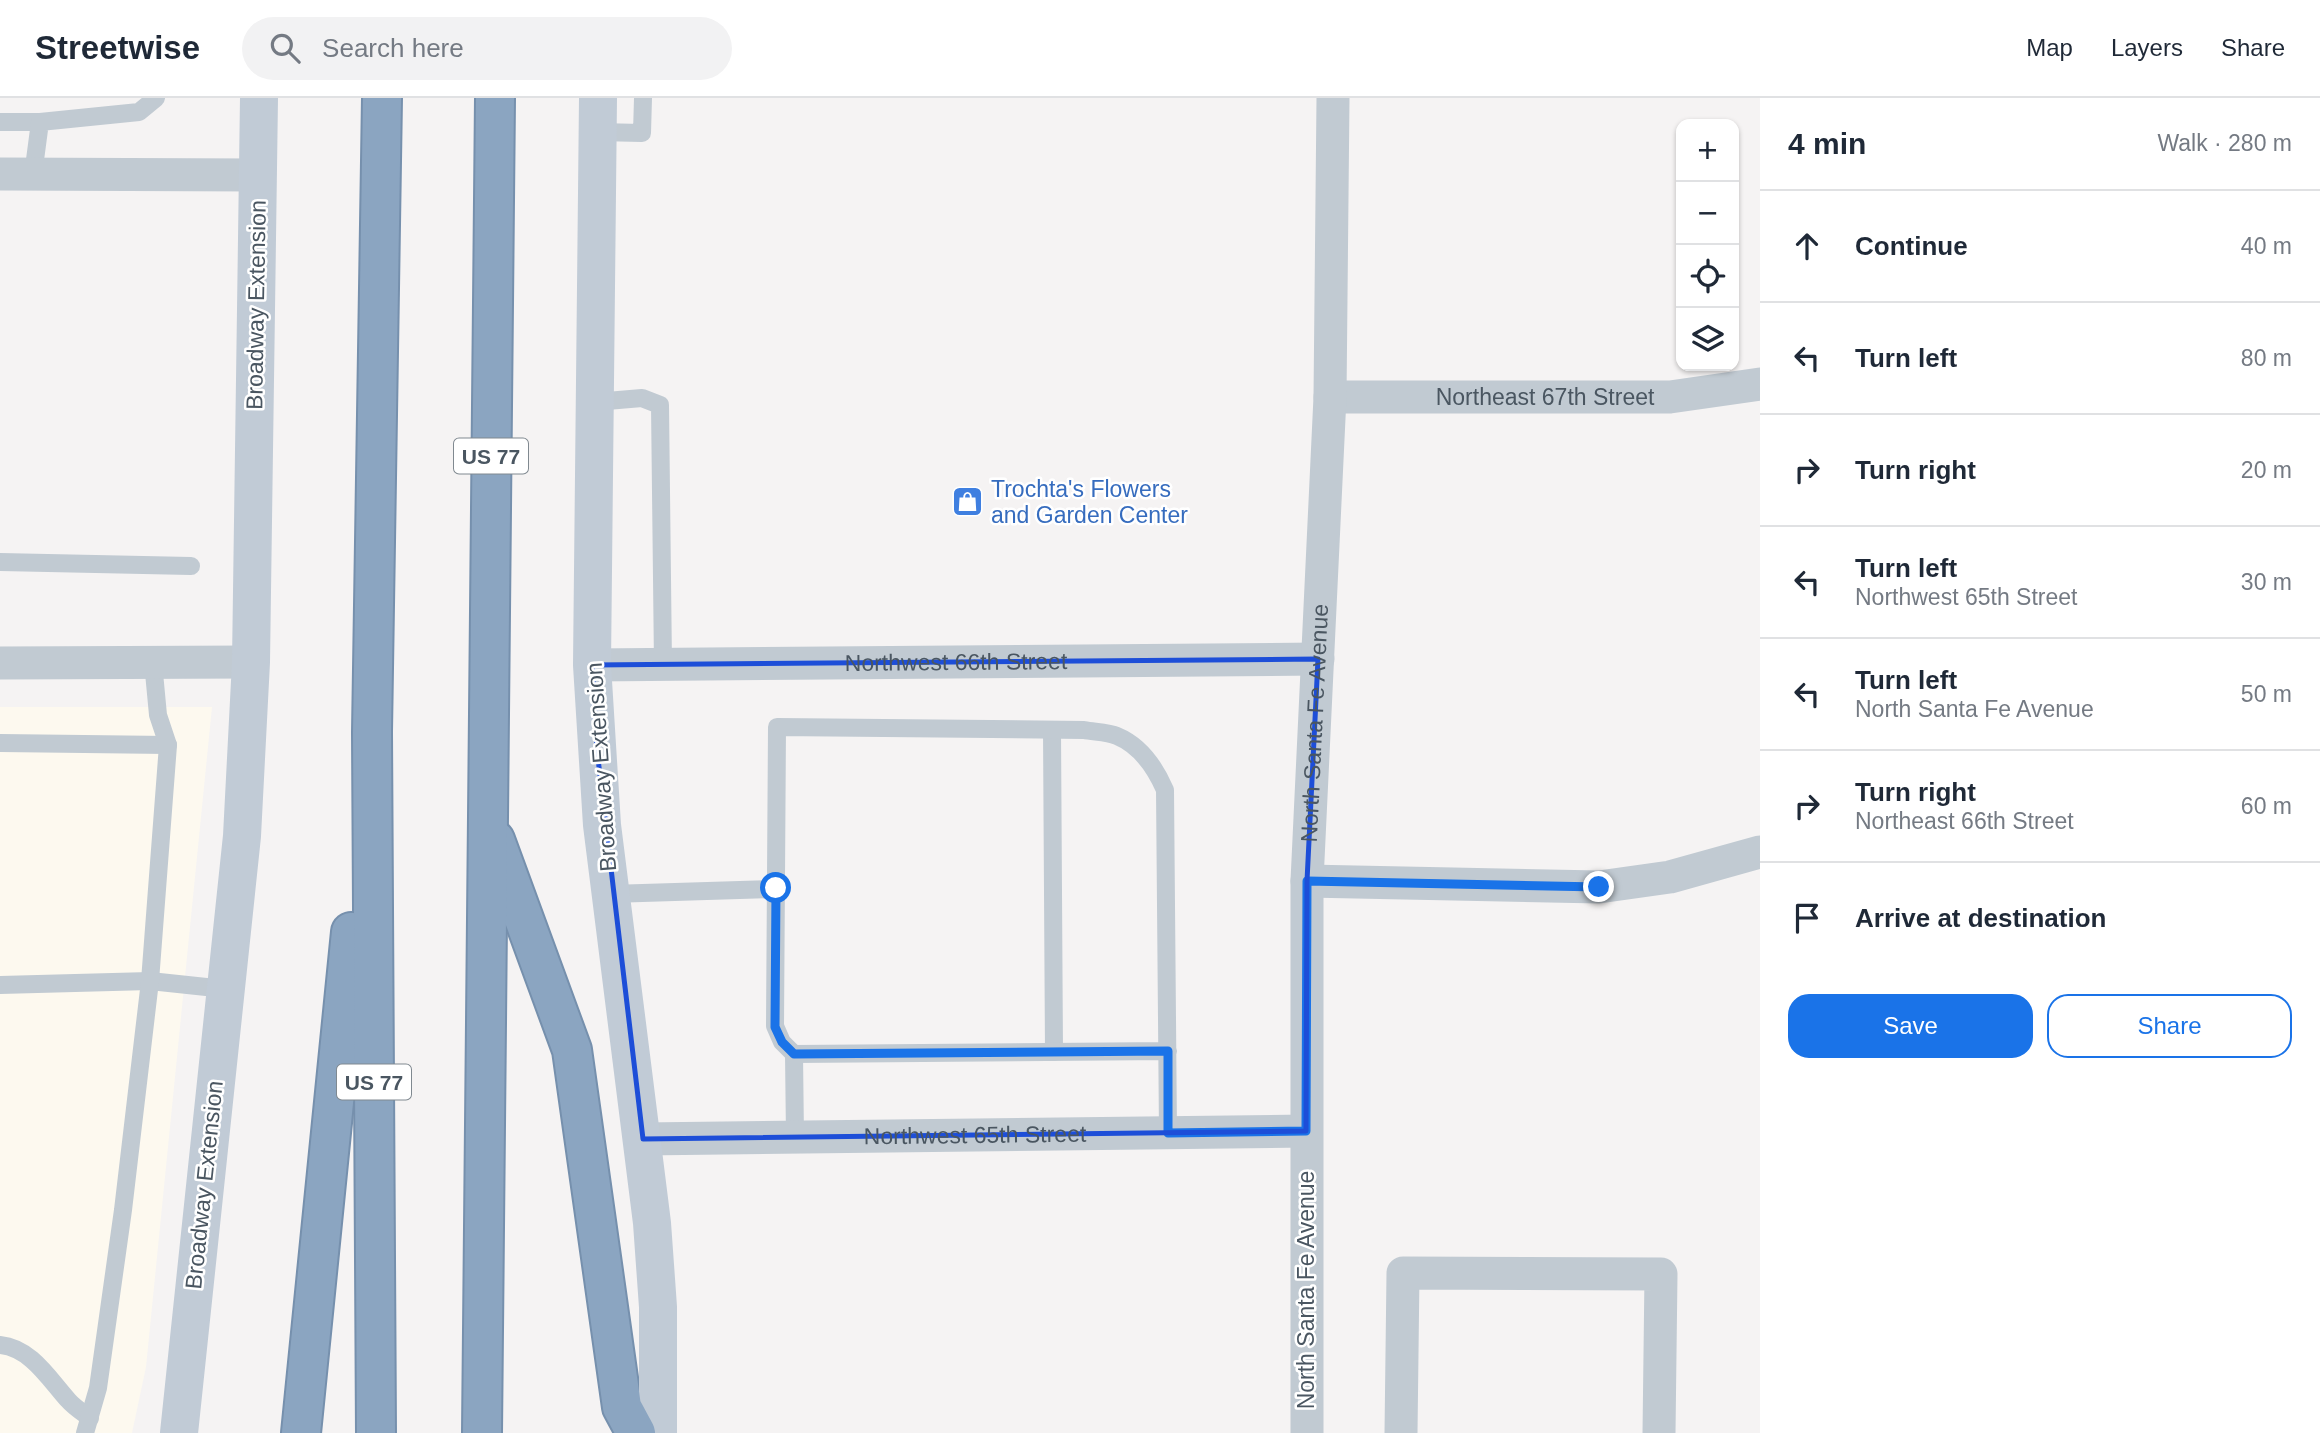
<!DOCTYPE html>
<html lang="en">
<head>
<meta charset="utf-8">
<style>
	body { margin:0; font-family:Helvetica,sans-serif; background:#f2f2f3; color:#1f2937 }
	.controls { position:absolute; right:21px; top:21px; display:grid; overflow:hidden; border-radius:14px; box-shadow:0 2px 5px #0004 }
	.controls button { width:63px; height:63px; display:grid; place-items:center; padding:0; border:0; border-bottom:2px solid #e0e1e3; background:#fff; color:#1f2937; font:35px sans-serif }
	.stop { position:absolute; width:21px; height:21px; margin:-16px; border:5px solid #1a73e8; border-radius:50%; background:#fff }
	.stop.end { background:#1a73e8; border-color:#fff; box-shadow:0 2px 7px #0008 }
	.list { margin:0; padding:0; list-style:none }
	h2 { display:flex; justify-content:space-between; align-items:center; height:91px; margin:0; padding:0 28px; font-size:30px }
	h2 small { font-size:23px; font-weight:400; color:#747a83 }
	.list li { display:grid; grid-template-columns:46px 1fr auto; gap:21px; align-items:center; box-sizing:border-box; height:112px; padding:0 28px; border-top:2px solid #e0e1e3 }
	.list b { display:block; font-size:26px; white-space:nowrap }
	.list p { margin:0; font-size:23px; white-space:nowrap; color:#747a83 }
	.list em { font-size:23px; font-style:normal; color:#747a83 }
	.actions { display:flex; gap:14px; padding:21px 28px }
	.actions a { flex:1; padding:16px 0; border:2px solid #1a73e8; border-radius:21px; text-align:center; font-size:24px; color:#1a73e8 }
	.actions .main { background:#1a73e8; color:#fff }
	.icon { flex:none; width:38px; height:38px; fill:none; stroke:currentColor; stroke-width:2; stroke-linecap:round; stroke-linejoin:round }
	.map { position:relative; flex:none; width:1760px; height:1335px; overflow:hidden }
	header { display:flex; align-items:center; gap:42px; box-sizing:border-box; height:98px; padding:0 35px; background:#fff; border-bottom:2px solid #e0e1e3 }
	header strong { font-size:33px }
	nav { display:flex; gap:38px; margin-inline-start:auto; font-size:24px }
	.search { width:490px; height:63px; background:#f2f2f3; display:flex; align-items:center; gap:18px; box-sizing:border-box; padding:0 24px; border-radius:38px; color:#747a83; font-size:26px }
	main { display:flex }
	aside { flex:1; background:#fff }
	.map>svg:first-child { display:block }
</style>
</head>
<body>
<header>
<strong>Streetwise</strong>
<div class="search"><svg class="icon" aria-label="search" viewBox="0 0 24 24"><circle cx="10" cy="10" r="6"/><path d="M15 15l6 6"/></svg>Search here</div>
<nav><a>Map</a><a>Layers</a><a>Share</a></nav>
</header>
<main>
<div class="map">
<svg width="1760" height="1335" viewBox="0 0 1760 1335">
	<rect width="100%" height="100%" fill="#f5f3f3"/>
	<polygon fill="#fdf9ef" points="0,609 212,609 146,1269 132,1335 0,1335"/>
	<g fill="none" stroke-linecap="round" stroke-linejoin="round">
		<defs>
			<g id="highway">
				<polyline points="495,742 572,952 622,1309 636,1335"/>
				<polyline points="301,1335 351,834"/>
				<polyline points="376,1335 372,634 382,0"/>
				<polyline points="482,1335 495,0"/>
			</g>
		</defs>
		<use href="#highway" stroke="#7690ad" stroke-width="42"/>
		<g stroke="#c1cad2" stroke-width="18">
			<polyline points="0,24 40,24"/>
			<polyline points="598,34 642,35 643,0"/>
			<polyline points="33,77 40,24 139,14 156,0"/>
			<polyline points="595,304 642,300 660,307 663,566"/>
			<polyline points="0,464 191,468"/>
			<polyline points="1052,632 1054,954"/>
			<polyline points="0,645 168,647"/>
			<polyline points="610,796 776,791"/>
			<polyline points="0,887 150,883 225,891"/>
			<path d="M1168,953L794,956L782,944L775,928L777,629L1084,632C1094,634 1108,634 1117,638C1141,648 1155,669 1165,692L1168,1035"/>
			<polyline points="794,956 795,1039"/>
			<path d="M0,1247C31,1250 49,1281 68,1302C74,1309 82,1314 90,1320"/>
			<polyline points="85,1335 98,1290 123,1112 150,883 168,647 158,617 153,564"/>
		</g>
		<g stroke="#c1cad2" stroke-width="33">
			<polyline points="0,76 258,77"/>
			<path id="s1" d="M1330,299H1670L1760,286"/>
			<polyline points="0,565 251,564"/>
			<path id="s2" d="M592,567L1318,561"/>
			<polyline points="1307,783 1599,789 1670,779 1760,754"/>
			<path id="s3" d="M643,1041L1306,1033"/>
			<path id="s4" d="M1307,1335V783L1330,299L1333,0"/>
			<polyline points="1401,1335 1403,1175 1661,1176 1659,1335"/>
		</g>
		<g stroke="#c1cbd6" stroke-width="38">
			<polyline points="598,0 592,567 602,727 652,1125 658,1209 658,1335"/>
			<polyline points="179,1335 242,738 251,564 259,0"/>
		</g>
		<use href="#highway" stroke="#8ba5c1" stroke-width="38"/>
	</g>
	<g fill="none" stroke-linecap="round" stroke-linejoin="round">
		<polyline stroke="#1a73e8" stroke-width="9" points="776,790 775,929 782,944 794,956 1168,953 1168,1035 1306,1033 1307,783 1599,789"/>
	</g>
	<path fill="none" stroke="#1d4ed8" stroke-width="5" stroke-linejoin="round" d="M1318,561L1307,783L1306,1033L643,1041L597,652L592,567Z"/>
	<defs>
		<symbol id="shop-square" viewBox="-11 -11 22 22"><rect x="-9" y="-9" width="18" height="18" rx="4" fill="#3f7fe0" stroke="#fff"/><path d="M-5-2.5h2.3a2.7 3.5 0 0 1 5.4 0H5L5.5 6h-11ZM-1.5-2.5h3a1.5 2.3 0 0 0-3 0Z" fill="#fff"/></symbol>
	</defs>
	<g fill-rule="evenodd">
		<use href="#shop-square" x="950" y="386" width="35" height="35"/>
	</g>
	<g text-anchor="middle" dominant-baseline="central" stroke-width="5" stroke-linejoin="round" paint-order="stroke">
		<g fill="#fff" stroke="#808990" stroke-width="2">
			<rect x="454" y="340.5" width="74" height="35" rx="5"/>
			<rect x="337" y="966.5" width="74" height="35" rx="5"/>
		</g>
		<g font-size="21" font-weight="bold" fill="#4a5661">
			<text x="491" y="358">US 77</text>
			<text x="374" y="984">US 77</text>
		</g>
		<g font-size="23" fill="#4a5661" stroke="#fff">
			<text transform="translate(256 207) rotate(-89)">Broadway Extension</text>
			<text stroke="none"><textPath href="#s1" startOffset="215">Northeast 67th Street</textPath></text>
			<text stroke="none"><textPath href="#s2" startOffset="364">Northwest 66th Street</textPath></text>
			<text stroke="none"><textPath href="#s4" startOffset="710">North Santa Fe Avenue</textPath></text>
			<text transform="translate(601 669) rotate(-94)">Broadway Extension</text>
			<text stroke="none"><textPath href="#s3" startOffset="332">Northwest 65th Street</textPath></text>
			<text transform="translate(204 1087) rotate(-84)">Broadway Extension</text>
			<text transform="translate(1306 1192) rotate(-90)">North Santa Fe Avenue</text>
		</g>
		<g font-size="23" fill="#366cbe" stroke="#fff" text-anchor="start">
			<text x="991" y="391">Trochta's Flowers<tspan x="991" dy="26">and Garden Center</tspan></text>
		</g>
	</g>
</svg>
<div class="controls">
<button>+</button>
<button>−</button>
<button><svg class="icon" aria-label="locate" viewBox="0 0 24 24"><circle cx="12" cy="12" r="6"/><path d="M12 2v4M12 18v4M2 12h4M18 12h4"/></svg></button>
<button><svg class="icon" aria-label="layers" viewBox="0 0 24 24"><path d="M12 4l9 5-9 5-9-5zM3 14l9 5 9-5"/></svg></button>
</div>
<div class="stop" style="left:776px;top:790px"></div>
<div class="stop end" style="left:1599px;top:789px"></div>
</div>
<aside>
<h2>4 min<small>Walk · 280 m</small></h2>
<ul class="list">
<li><svg class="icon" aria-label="ahead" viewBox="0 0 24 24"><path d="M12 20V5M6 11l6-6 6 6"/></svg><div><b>Continue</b></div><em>40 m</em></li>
<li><svg class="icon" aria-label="left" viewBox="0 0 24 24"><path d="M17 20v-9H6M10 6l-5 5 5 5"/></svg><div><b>Turn left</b></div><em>80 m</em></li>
<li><svg class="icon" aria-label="right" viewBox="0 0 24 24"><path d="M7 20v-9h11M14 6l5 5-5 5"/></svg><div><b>Turn right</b></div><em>20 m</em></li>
<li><svg class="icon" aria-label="left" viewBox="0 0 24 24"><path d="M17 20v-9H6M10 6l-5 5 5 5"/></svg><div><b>Turn left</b><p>Northwest 65th Street</p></div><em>30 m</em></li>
<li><svg class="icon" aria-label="left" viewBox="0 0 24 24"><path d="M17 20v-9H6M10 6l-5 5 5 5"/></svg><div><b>Turn left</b><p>North Santa Fe Avenue</p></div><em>50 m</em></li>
<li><svg class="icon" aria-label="right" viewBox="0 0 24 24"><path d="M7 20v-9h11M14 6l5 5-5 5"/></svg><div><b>Turn right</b><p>Northeast 66th Street</p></div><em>60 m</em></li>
<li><svg class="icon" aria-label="arrive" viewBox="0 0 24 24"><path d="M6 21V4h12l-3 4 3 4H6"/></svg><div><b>Arrive at destination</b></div></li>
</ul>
<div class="actions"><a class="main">Save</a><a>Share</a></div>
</aside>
</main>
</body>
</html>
